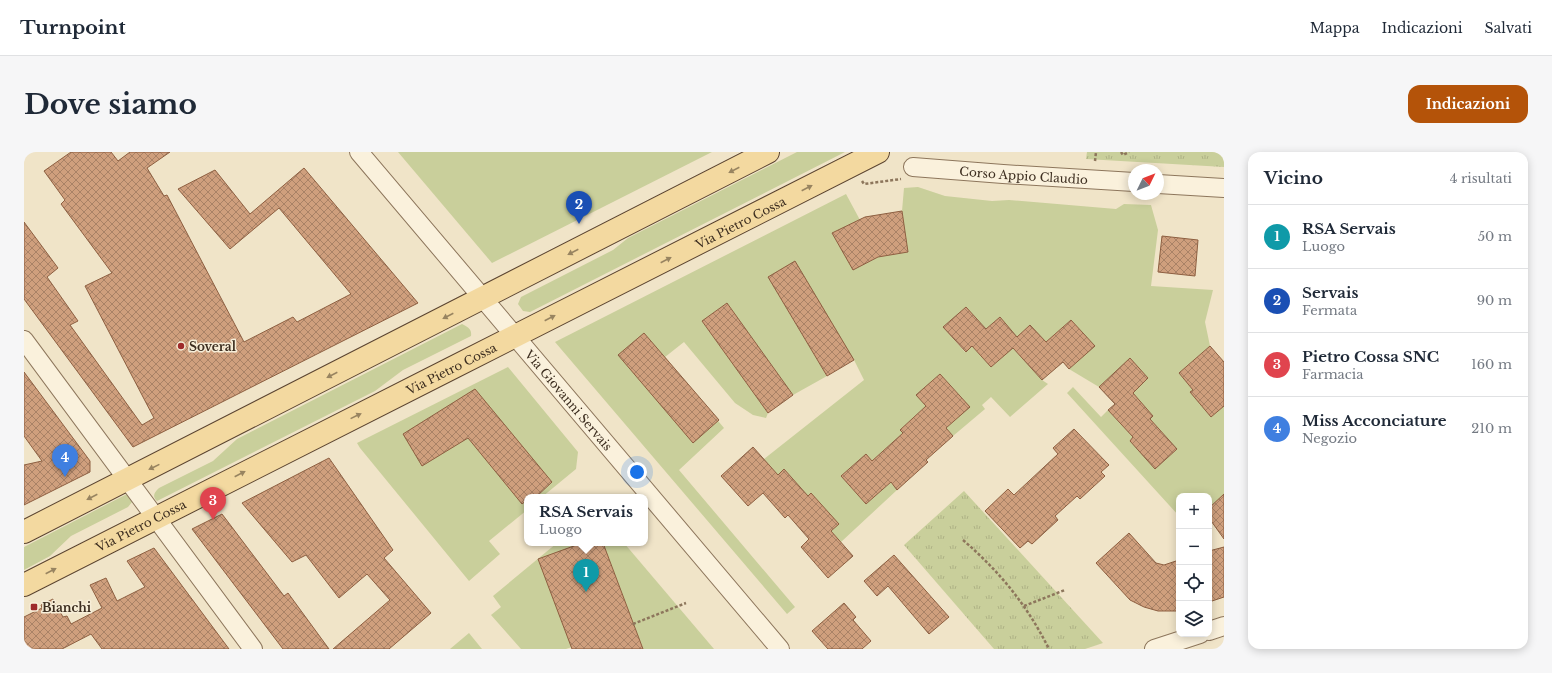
<!DOCTYPE html>
<html lang="it">
<head>
<meta charset="utf-8">
<style>
	body { margin:0; font-family:"Libre Baskerville",serif; background:#f6f6f7; color:#1f2937 }
	.controls { position:absolute; right:12px; bottom:12px; display:grid; overflow:hidden; border-radius:8px; box-shadow:0 2px 10px #0003 }
	.controls button { width:36px; height:36px; display:grid; place-items:center; padding:0; border:0; border-bottom:1px solid #e0e1e3; background:#fff; color:#1f2937; font:20px sans-serif }
	.compass { position:absolute; left:1104px; top:12px; width:36px; height:36px; border-radius:50%; background:#fff; box-shadow:0 2px 10px #0003; rotate:47deg }
	.you { position:absolute; left:613px; top:320px; width:14px; height:14px; margin:-10px; border:3px solid #fff; border-radius:50%; background:#1a73e8; box-shadow:0 0 0 6px #1a73e833 }
	.badge { display:grid; place-items:center; width:26px; height:26px; border-radius:50%; background:#b45309; color:#fff; font-size:13px; font-weight:700 }
	.pin { position:absolute; translate:-50% -33px; filter:drop-shadow(0 1px 2px #0008) }
	.pin::after { content:''; position:absolute; top:21px; width:14px; height:12px; background:inherit; clip-path:polygon(0 0,100% 0,50% 100%) }
	.popup { position:absolute; left:500px; top:342px; width:124px; height:52px; box-sizing:border-box; display:grid; place-content:center; border-radius:8px; background:#fff; filter:drop-shadow(0 1px 3px #0005); font-size:13px; white-space:nowrap; color:#747a83 }
	.popup b { font-size:15px; color:#1f2937 }
	.popup::after { content:''; position:absolute; left:50%; top:100%; margin-left:-8px; border:8px solid transparent; border-top-color:#fff }
	.list { margin:0; padding:0; list-style:none }
	h2 { display:flex; justify-content:space-between; align-items:center; height:52px; margin:0; padding:0 16px; font-size:17px }
	h2 small { font-size:13px; font-weight:400; color:#747a83 }
	.list li { display:grid; grid-template-columns:26px 1fr auto; gap:12px; align-items:center; box-sizing:border-box; height:64px; padding:0 16px; border-top:1px solid #e0e1e3 }
	.list b { display:block; font-size:15px; white-space:nowrap }
	.list p { margin:0; font-size:13px; white-space:nowrap; color:#747a83 }
	.list em { font-size:13px; font-style:normal; color:#747a83 }
	.icon { flex:none; width:22px; height:22px; fill:none; stroke:currentColor; stroke-width:2; stroke-linecap:round; stroke-linejoin:round }
	.map { position:relative; flex:none; width:1200px; height:497px; overflow:hidden; border-radius:12px }
	header { display:flex; align-items:center; gap:24px; box-sizing:border-box; height:56px; padding:0 20px; background:#fff; border-bottom:1px solid #e0e1e3 }
	header strong { font-size:19px }
	nav { display:flex; gap:22px; margin-inline-start:auto; font-size:14px }
	.intro { display:flex; align-items:center; justify-content:space-between; box-sizing:border-box; height:96px; padding:0 24px }
	h1 { margin:0; font-size:28px }
	.button { padding:10px 18px; border-radius:12px; background:#b45309; color:#fff; font-size:14px; font-weight:700 }
	main { display:flex; gap:24px; padding:0 24px }
	aside { flex:1; background:#fff; border-radius:12px; box-shadow:0 2px 10px #0003 }
	.map>svg:first-child { display:block }
</style>
</head>
<body>
<header>
<strong>Turnpoint</strong>
<nav><a>Mappa</a><a>Indicazioni</a><a>Salvati</a></nav>
</header>
<div class="intro"><h1>Dove siamo</h1><a class="button">Indicazioni</a></div>
<main>
<div class="map">
<svg width="1200" height="497" viewBox="0 0 1200 497">
	<defs>
		<pattern id="park-tufts" width="24" height="20" patternUnits="userSpaceOnUse"><rect width="24" height="20" fill="#c9cf9b"/><path d="M3 7l-1-3M5 7V3M7 7l1-3M15 17l-1-3M17 17v-4M19 17l1-3" fill="none" stroke="#aeb285"/></pattern>
		<pattern id="building-cross-hatch" width="8" height="8" patternUnits="userSpaceOnUse"><rect width="8" height="8" fill="#cf9f7d"/><path d="M0 0l8 8M0 8l8-8" fill="none" stroke="#a98266"/></pattern>
	</defs>
	<rect width="100%" height="100%" fill="#f0e4c8"/>
	<g fill="#c9cf9b">
		<polygon points="374,0 688,0 468,111"/>
		<polygon points="773,0 821,0 506,160 499,159 494,152 497,145 589,98 604,86"/>
		<polygon points="894,35 921,44 968,49 985,48 1092,57 1100,52 1127,53 1134,78 1127,134 1189,138 1181,170 1186,194 1155,221 1169,238 1200,254 1200,343 1185,356 1185,344 1155,344 1155,364 1043,241 1049,235 1077,265 1084,258 1109,285 1106,289 1132,316 1153,297 1126,267 1129,264 1109,241 1124,226 1106,206 1075,235 1045,217 1070,194 1047,168 1022,190 1006,173 993,185 976,165 962,177 942,155 919,175 941,200 948,194 967,215 989,196 1018,228 1024,232 986,265 967,245 958,253 961,257 929,284 922,276 945,254 916,222 893,243 902,254 876,278 879,281 848,309 842,302 817,324 842,352 867,330 873,338 817,390 807,379 814,372 787,341 784,344 760,317 754,323 740,307 840,228 830,208 744,125 803,224 769,243 703,151 678,169 744,261 742,266 729,263 711,251 660,190 641,205 700,276 655,318 771,455 763,462 531,190 822,42 836,68 829,118 854,105 883,100 878,59 880,36"/>
		<path d="M438,172C444,175 448,177 447,184L379,218L351,239L133,349C128,344 130,341 135,336L189,309L213,287Z"/>
		<polygon points="484,215 554,300 552,317 518,345 503,345 503,358 465,389 476,402 445,429 336,296 333,291"/>
		<polygon points="103,342 107,345 108,350 104,355 47,384 26,404 0,418 0,395"/>
		<polygon points="533,391 558,391 548,495 542,497 497,497 467,463 477,455 469,444"/>
		<polygon points="579,391 600,391 690,497 619,497"/>
		<polygon points="445,481 458,497 426,497"/>
	</g>
	<g fill="url(#park-tufts)">
		<polygon points="1063,0 1200,0 1200,15 1062,7"/>
		<polygon points="940,339 1079,491 1061,497 970,497 880,393"/>
	</g>
	<g fill="url(#building-cross-hatch)" stroke="#8d5f41">
		<polygon points="47,0 87,0 94,9 106,0 146,0 123,16 140,44 143,43 220,190 269,165 273,170 327,142 255,56 206,97 154,37 191,18 226,62 280,16 394,151 109,295 0,147 0,70 34,116 23,125 54,169 46,173 118,273 130,266 61,134 88,121 37,52 41,48 20,19"/>
		<polygon points="878,59 884,100 854,105 829,118 808,81 841,65"/>
		<polygon points="1138,84 1174,88 1171,124 1134,120"/>
		<polygon points="771,109 830,208 803,224 744,125"/>
		<polygon points="703,151 769,243 744,261 678,169"/>
		<polygon points="942,155 962,177 976,165 993,185 1006,173 1022,190 1047,168 1071,194 1045,217 1039,210 1018,228 989,196 967,215 948,194 942,200 919,175"/>
		<polygon points="620,181 695,268 669,291 594,203"/>
		<polygon points="1186,194 1200,210 1200,254 1187,265 1166,240 1169,238 1155,221"/>
		<polygon points="1106,206 1124,226 1109,241 1129,264 1126,267 1153,297 1131,317 1106,289 1109,285 1084,258 1091,252 1075,235"/>
		<polygon points="0,220 66,309 66,320 0,353 0,313 18,309 0,284"/>
		<polygon points="916,222 946,255 922,276 929,284 902,308 904,310 873,338 867,330 842,352 817,324 842,302 848,309 879,281 876,278 902,254 892,243"/>
		<polygon points="451,237 528,330 512,345 503,345 503,348 498,352 444,286 398,314 379,282"/>
		<polygon points="1050,277 1085,313 1077,320 1081,324 1056,347 1053,344 1031,364 1034,368 1008,392 1004,389 996,396 961,359 984,337 990,343 1034,302 1029,296"/>
		<polygon points="729,295 754,323 760,317 784,344 787,341 815,372 807,379 829,404 804,426 777,395 785,387 764,363 761,366 739,341 724,354 697,324"/>
		<polygon points="305,306 369,398 360,406 407,461 365,497 309,497 366,448 343,422 315,446 282,403 268,410 218,351"/>
		<polygon points="1200,342 1200,387 1185,366 1185,356"/>
		<polygon points="198,362 260,444 264,441 305,497 259,497 168,377"/>
		<polygon points="1105,381 1132,411 1140,413 1155,408 1155,459 1134,459 1120,455 1106,448 1072,411"/>
		<polygon points="558,391 579,391 619,497 548,497 514,407"/>
		<polygon points="1200,395 1200,445 1185,450 1185,399"/>
		<polygon points="130,396 205,497 78,497 67,482 38,497 0,497 0,465 18,456 17,453 29,447 39,465 43,464 47,472 78,456 66,433 82,426 93,449 121,435 103,409"/>
		<polygon points="870,403 925,465 905,482 864,434 853,444 840,429"/>
		<polygon points="820,451 832,465 829,468 847,489 838,497 804,497 788,479"/>
	</g>
	<g fill="none" stroke-linecap="round" stroke-linejoin="round">
		<defs>
			<g id="minor">
				<path id="s1" d="M335,0L756,497"/>
				<path id="s2" d="M889,15L979,22L1110,30"/>
				<polyline points="1134,32 1200,36"/>
				<polyline points="0,188 229,497"/>
				<polyline points="1185,479 1200,474"/>
				<polyline points="1130,497 1176,482"/>
			</g>
			<g id="major">
				<polyline points="0,380 744,0"/>
				<path id="s3" d="M0,433C284,287 570,146 854,0"/>
			</g>
		</defs>
		<use href="#minor" stroke="#8d765c" stroke-width="20"/>
		<use href="#major" stroke="#5b4430" stroke-width="24"/>
		<g stroke="#8d765c" stroke-width="2.5" stroke-dasharray="3 2" stroke-linecap="butt">
			<polyline points="1097,0 1099,3 1105,0"/>
			<polyline points="1071,9 1072,0"/>
			<polyline points="838,29 840,32 877,27"/>
			<path d="M939,388C976,420 1003,453 1025,497"/>
			<polyline points="1000,454 1041,438"/>
			<polyline points="609,472 662,451"/>
		</g>
		<use href="#minor" stroke="#faf1dc" stroke-width="18"/>
		<use href="#major" stroke="#f3d9a0" stroke-width="22"/>
	</g>
	<defs><path id="oneway-solid" d="M-6-.8H1V-3.2L6.5 0L1 3.2V.8H-6Z"/></defs>
	<g fill="#988460">
		<use href="#oneway-solid" transform="translate(710 18) rotate(153)"/>
		<use href="#oneway-solid" transform="translate(783 36) rotate(-27)"/>
		<use href="#oneway-solid" transform="translate(549 100) rotate(153)"/>
		<use href="#oneway-solid" transform="translate(642 108) rotate(-27)"/>
		<use href="#oneway-solid" transform="translate(424 164) rotate(153)"/>
		<use href="#oneway-solid" transform="translate(526 166) rotate(-27)"/>
		<use href="#oneway-solid" transform="translate(308 223) rotate(153)"/>
		<use href="#oneway-solid" transform="translate(332 264) rotate(-26)"/>
		<use href="#oneway-solid" transform="translate(130 315) rotate(154)"/>
		<use href="#oneway-solid" transform="translate(216 322) rotate(-27)"/>
		<use href="#oneway-solid" transform="translate(68 345) rotate(153)"/>
		<use href="#oneway-solid" transform="translate(27 419) rotate(-27)"/>
	</g>
	<g fill="#9e2a2b" stroke="#f7eed8" stroke-width="1.5">
		<circle cx="157" cy="194" r="4"/>
		<rect x="6" y="451" width="8" height="8" rx="2"/>
	</g>
	<g text-anchor="middle" dominant-baseline="central" stroke-width="3" stroke-linejoin="round" paint-order="stroke">
		<g font-size="12" fill="#3d2e20" stroke="#f7eed8">
			<text stroke="none"><textPath href="#s2" startOffset="111">Corso Appio Claudio</textPath></text>
			<text stroke="none"><textPath href="#s3" startOffset="803">Via Pietro Cossa</textPath></text>
			<text stroke="none"><textPath href="#s3" startOffset="479">Via Pietro Cossa</textPath></text>
			<text stroke="none"><textPath href="#s1" startOffset="325">Via Giovanni Servais</textPath></text>
			<text stroke="none"><textPath href="#s3" startOffset="131">Via Pietro Cossa</textPath></text>
		</g>
		<g font-size="12" font-weight="bold" fill="#3d2e20" stroke="#f7eed8" text-anchor="start">
			<text x="165" y="194">Soveral</text>
			<text x="18" y="455">Bianchi</text>
		</g>
	</g>
</svg>
<div class="controls">
<button>+</button>
<button>−</button>
<button><svg class="icon" aria-label="locate" viewBox="0 0 24 24"><circle cx="12" cy="12" r="6"/><path d="M12 2v4M12 18v4M2 12h4M18 12h4"/></svg></button>
<button><svg class="icon" aria-label="layers" viewBox="0 0 24 24"><path d="M12 4l9 5-9 5-9-5zM3 14l9 5 9-5"/></svg></button>
</div>
<svg class="compass" viewBox="-18 -18 36 36"><path d="M0-13l5 13h-10z" fill="#e53935"/><path d="M0 13l5-13h-10z" fill="#747a83"/></svg>
<div class="you"></div>
<div class="pin badge" style="left:562px;top:440px;background:#0f9aa8">1</div>
<div class="popup"><b>RSA Servais</b>Luogo</div>
<div class="pin badge" style="left:555px;top:72px;background:#1a4fb4">2</div>
<div class="pin badge" style="left:189px;top:368px;background:#e0444e">3</div>
<div class="pin badge" style="left:41px;top:325px;background:#3f7fe0">4</div>
</div>
<aside>
<h2>Vicino<small>4 risultati</small></h2>
<ul class="list">
<li><span class="badge" style="background:#0f9aa8">1</span><div><b>RSA Servais</b><p>Luogo</p></div><em>50 m</em></li>
<li><span class="badge" style="background:#1a4fb4">2</span><div><b>Servais</b><p>Fermata</p></div><em>90 m</em></li>
<li><span class="badge" style="background:#e0444e">3</span><div><b>Pietro Cossa SNC</b><p>Farmacia</p></div><em>160 m</em></li>
<li><span class="badge" style="background:#3f7fe0">4</span><div><b>Miss Acconciature</b><p>Negozio</p></div><em>210 m</em></li>
</ul>
</aside>
</main>
</body>
</html>
